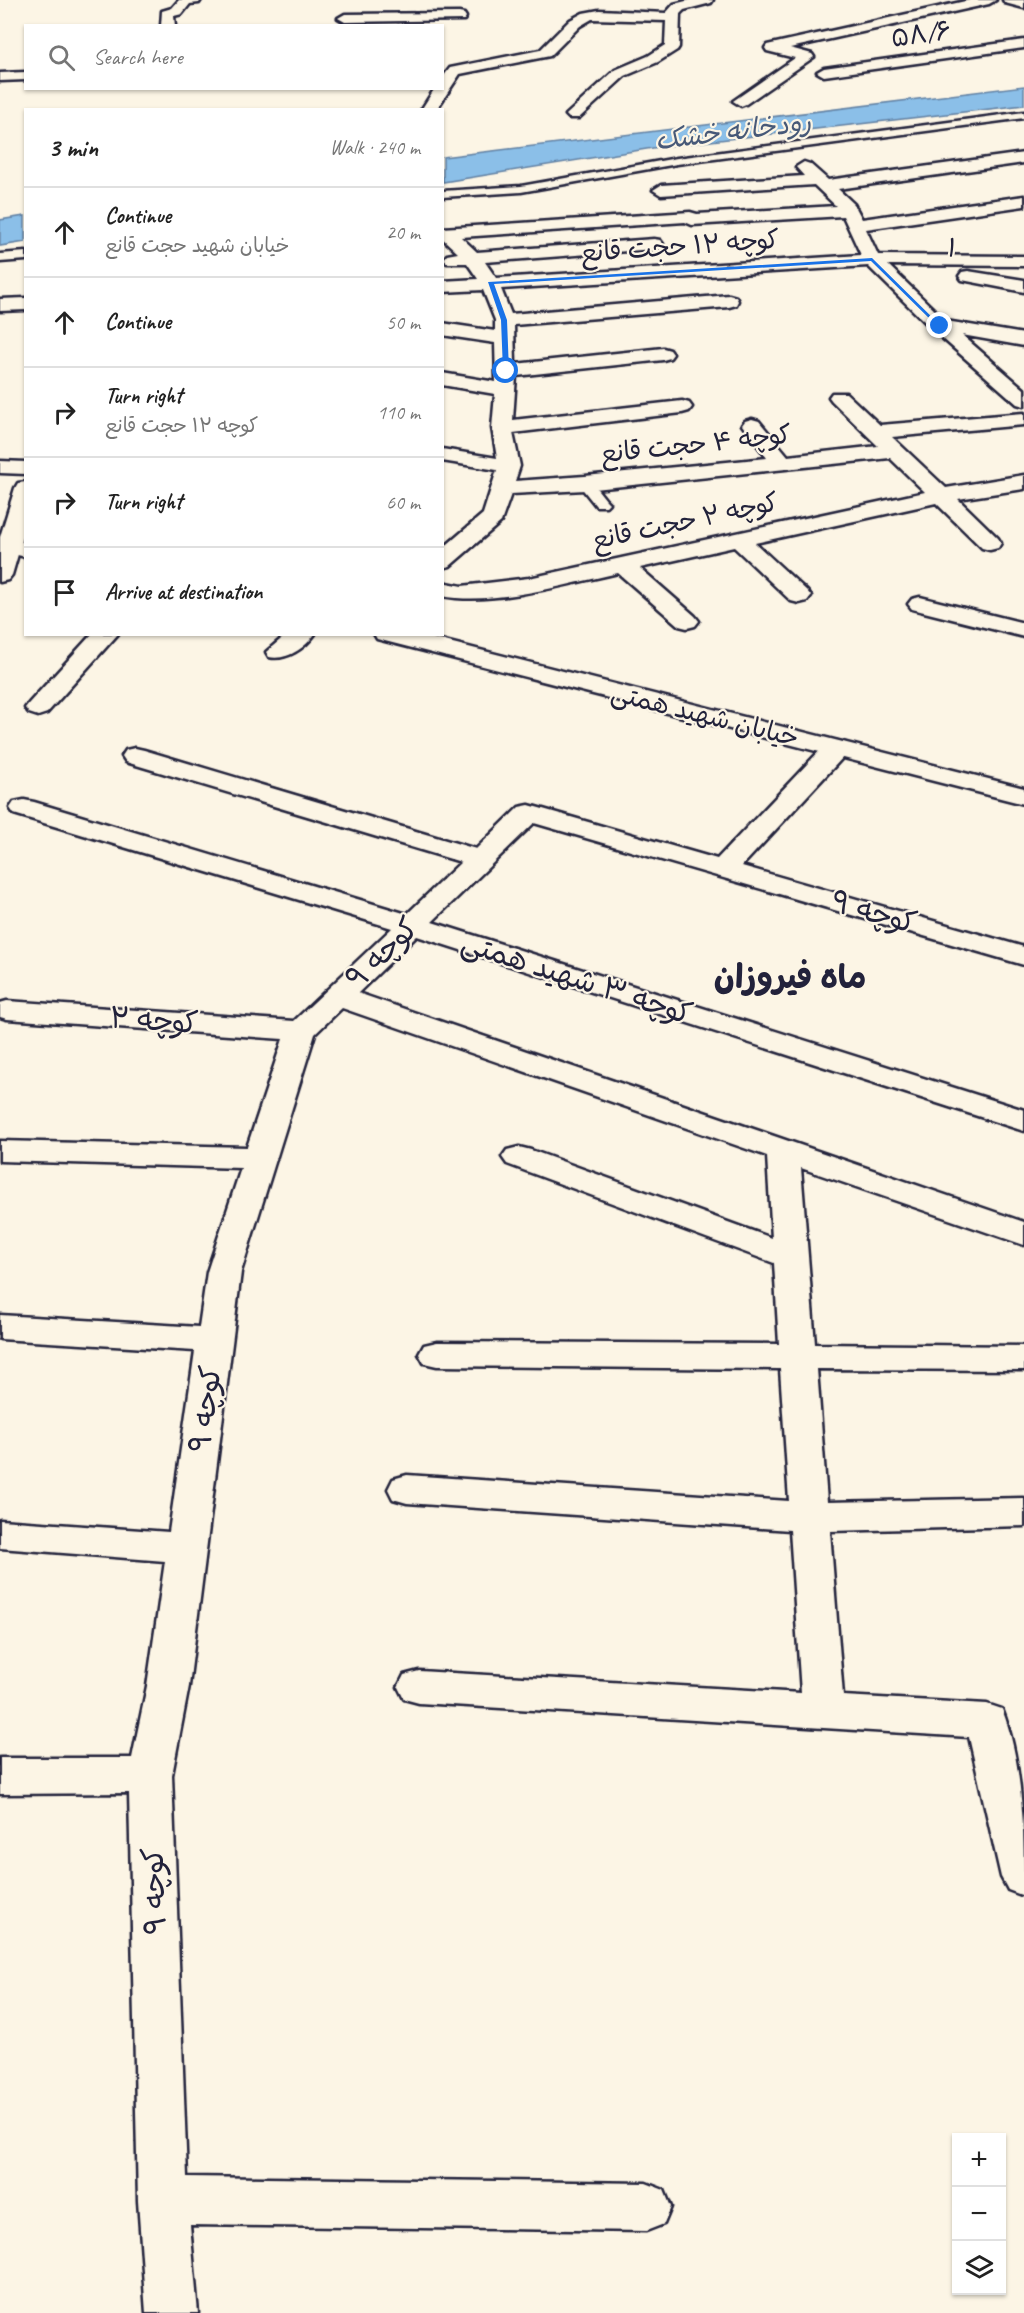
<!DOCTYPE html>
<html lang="en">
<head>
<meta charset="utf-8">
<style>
	body { margin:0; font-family:Caveat,"Playpen Sans Arabic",sans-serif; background:#f2f2f2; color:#222 }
	.controls { position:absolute; right:18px; bottom:18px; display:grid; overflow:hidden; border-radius:0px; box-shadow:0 2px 4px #0004 }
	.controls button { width:54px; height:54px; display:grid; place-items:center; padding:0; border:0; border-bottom:2px solid #e0e0e0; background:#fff; color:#222; font:30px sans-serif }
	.stop { position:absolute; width:18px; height:18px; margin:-14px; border:4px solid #1a73e8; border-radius:50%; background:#fff }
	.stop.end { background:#1a73e8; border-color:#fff; box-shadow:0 2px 6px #0008 }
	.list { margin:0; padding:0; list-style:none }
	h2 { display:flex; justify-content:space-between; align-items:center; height:78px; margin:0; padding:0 24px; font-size:26px }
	h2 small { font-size:20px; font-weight:400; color:#767676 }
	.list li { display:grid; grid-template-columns:39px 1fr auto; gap:18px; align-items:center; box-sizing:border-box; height:90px; padding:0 24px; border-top:2px solid #e0e0e0 }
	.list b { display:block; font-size:22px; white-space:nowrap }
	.list p { margin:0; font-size:20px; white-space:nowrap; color:#767676 }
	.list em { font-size:20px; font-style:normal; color:#767676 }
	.icon { flex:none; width:33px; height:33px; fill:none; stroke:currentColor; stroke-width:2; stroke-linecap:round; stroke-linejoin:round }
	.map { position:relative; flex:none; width:1024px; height:2313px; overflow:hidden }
	.search { position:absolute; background:#fff; box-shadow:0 2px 4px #0004; left:24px; top:24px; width:420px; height:66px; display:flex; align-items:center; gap:15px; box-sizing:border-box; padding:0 21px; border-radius:0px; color:#767676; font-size:22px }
	.panel { position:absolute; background:#fff; box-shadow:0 2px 4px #0004; left:24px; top:108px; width:420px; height:528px; border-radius:0px }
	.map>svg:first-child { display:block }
</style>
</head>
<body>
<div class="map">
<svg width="1024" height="2313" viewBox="0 0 1024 2313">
	<rect width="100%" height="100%" fill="#fcf5e5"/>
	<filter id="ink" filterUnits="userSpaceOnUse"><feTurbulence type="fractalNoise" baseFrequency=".0167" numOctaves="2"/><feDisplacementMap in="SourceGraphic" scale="12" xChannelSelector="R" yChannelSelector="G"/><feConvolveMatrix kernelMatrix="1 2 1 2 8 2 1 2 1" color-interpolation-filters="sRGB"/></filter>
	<g filter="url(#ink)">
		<g fill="#8bbfe8" stroke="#6180a3" stroke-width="1.5">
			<polygon points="1024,86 1024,105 659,147 443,182 443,157"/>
			<polygon points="25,216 25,242 0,246 0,220"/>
		</g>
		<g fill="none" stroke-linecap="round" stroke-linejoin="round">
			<defs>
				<g id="service">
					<polygon points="1024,112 1024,118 677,164 521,192 442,197 442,191 521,186 677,158"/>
					<polygon points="26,252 26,260 0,262 0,254"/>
					<polygon points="585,479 590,480 606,500 609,503 606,506 596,506 580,486 578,483"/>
				</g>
				<g id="minor">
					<polygon points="179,0 201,0 199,3 190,4 182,14 174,16 175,26 161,26 162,11 172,8"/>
					<polygon points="690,0 713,0 711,3 684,10 680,14 679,47 677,50 658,62 625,76 579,118 569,118 566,115 615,70 648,56 665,45 666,21 592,19 580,26 550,56 460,74 436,110 421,110 435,88 442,88 442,78 450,68 540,50 570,20 583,13 599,10 666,13 674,4"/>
					<polygon points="970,0 996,0 989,4 790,48 812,54 814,57 746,104 741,106 733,101 795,58 767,51 765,48 767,45"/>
					<polygon points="1003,0 1024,0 1024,8 1005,3"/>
					<polygon points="459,13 464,14 466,17 464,20 345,22 338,18 345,14"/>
					<polygon points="1024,40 1024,48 824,76 817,72 824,68"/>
					<polygon points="26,72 26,80 0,81 0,73"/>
					<path d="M1024,153V163L838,189L854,204L862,219L1024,196V206L866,229L878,255L1024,256V266L888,265L946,321L1024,334V346L962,335L1024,389V406L1017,404L933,330L868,266L501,289L511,314L729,295L736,297L738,301L736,305L729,307L514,325L515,364L663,348L670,350L673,354L670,358L663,360L516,376L513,420L682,401L689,403L692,407L689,411L682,413L513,433L520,466L515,481L585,476L767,458L742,425L745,421L752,419L759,421L788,456L878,446L832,401L829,397L832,393H846L880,425L1024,413V425L892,437L946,488L1024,475V489L958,499L998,538L1001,543L998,548L990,550L982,548L936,503L755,543L807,591L811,596L807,601L799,603L791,601L734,547L640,568L695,616L699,621L695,626L687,628L679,626L618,573C567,584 494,606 442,596V582L462,586L529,578L925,492L890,458L585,490L511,494L501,522L450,566L442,568V549L483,514L497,470L442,461V449L497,458L492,428L495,394L442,385V373L496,382L495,343L442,335V323L495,331V320L483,290L442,292V281L478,279L467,263H447L444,259L447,255L458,253L442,238V228L690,212L697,214L836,206L814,185L661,195L653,190L661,185L804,176L796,167L804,162L810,164L828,180ZM843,216L861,255L496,278L485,262L654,249L660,248L663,244L660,240L654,239L477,252L461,237L685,222L692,225Z"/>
					<polygon points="968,271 1024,280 1024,292 962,280 959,276 962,272"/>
					<polygon points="26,298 26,310 0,311 0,299"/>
					<polygon points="0,461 26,462 26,474 0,473"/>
					<polygon points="26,482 26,527 12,575 8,580 0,582 0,537 15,488 18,483"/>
					<polygon points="920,597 1024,623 1024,637 912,609 908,604 912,599"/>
					<polygon points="92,634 118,634 47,713 38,716 29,713 25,708 29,703"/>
					<path d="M287,634H315C305,648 286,661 269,657L266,652Z"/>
					<path d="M836,741L845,743L849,749L845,755L742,866L1024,947V965L534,823L432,922L1024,1110V1131L417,936L358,993L1024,1222V1245L801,1168L815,1344L1024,1346V1370L817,1369L827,1502L1024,1498V1526L830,1531L843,1696L987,1704L1002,1709C1024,1766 1024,1834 1024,1896L1008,1890L1001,1877L969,1737L419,1703L404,1699L398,1687L404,1675L419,1671L801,1693L790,1530L407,1503L393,1499L388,1489L393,1479L407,1475L789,1501L780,1369L437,1366L424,1363L419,1354L424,1345L437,1342L779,1344L774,1263L507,1164L502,1157L507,1150L519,1147L531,1150L772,1238L767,1156L342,1008L315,1034L241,1272L189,1686L172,1775L187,2177L646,2183L664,2190L671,2207L664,2224L646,2231L190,2225L198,2313H146L138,2201L129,1793L0,1794V1758H132L147,1686L165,1561L0,1548V1520L169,1532L195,1351L0,1339V1315L199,1327L207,1272L241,1168L0,1161V1141L247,1147L283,1039L7,1019L0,1017V1003L7,1001L294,1021L392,928L14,814L10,808L14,802L24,800L34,802L407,914L461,862L126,762L122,756L126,750L135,748L144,750L476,849L519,807L529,805L717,859L827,743Z"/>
				</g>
				<g id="tertiary">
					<polygon points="8,539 26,543 26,557 0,551 0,541"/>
					<polygon points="374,634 417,634 1024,788 1024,804 377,639"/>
				</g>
			</defs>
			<use href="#service" stroke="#22223b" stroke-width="5"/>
			<use href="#minor" stroke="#22223b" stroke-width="5"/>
			<use href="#tertiary" stroke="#22223b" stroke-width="5"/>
			<use href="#service" fill="#fcf5e5" fill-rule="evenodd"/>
			<use href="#minor" fill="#fcf5e5" fill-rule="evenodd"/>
			<use href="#tertiary" fill="#fcf5e5" fill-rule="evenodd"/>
		</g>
	</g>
	<polygon fill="#1a73e8" points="872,258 942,327 938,327 871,261 494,284 507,320 509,371 503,371 501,320 488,282"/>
	<g text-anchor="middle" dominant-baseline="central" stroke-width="4.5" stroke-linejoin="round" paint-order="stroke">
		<g font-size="26" fill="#22223b" stroke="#fcf5e5">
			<text transform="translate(921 34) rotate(-8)">۵۸/۶</text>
			<text transform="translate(680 246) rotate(-4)">کوچه ۱۲ حجت قانع</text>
			<text transform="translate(952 248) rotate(10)">۱</text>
			<text transform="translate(696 444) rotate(-6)">کوچه ۴ حجت قانع</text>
			<text transform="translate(685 521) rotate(-12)">کوچه ۲ حجت قانع</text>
			<text transform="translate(705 715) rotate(14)">خیابان شهید همتی</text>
		</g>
		<g font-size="27" font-style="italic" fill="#475978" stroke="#fcf5e5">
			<text transform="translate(733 131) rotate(-7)">رودخانه خشک</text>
		</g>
		<g font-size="30" fill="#22223b" stroke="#fcf5e5">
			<text transform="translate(874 912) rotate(16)">کوچه ۹</text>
			<text transform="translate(382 953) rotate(-44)">کوچه ۹</text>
			<text transform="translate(577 978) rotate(18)">کوچه ۳ شهید همتی</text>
			<text transform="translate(154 1020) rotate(4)">کوچه ۲</text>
			<text transform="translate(205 1409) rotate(-82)">کوچه ۹</text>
			<text transform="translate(154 1891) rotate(-92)">کوچه ۹</text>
		</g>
		<g font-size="33" font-weight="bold" fill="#22223b" stroke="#fcf5e5">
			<text x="790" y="977">ماه فیروزان</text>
		</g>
	</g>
</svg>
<div class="controls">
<button>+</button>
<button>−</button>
<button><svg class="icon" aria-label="layers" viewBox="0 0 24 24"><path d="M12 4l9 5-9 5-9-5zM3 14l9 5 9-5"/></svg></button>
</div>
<div class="stop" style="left:506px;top:371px"></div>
<div class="stop end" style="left:940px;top:326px"></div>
<div class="search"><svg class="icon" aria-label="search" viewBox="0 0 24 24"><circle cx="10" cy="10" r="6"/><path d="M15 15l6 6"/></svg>Search here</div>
<section class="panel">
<h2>3 min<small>Walk · 240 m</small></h2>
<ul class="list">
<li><svg class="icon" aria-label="ahead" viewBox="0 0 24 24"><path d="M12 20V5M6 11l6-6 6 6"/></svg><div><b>Continue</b><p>خیابان شهید حجت قانع</p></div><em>20 m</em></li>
<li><svg class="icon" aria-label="ahead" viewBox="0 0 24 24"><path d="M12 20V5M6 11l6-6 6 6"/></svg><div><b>Continue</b></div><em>50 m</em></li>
<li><svg class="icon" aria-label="right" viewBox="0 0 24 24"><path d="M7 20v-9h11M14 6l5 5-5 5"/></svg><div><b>Turn right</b><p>کوچه ۱۲ حجت قانع</p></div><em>110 m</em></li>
<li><svg class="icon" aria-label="right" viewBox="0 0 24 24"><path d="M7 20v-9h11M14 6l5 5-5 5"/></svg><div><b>Turn right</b></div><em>60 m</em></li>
<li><svg class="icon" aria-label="arrive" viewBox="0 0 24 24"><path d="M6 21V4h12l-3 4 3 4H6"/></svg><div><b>Arrive at destination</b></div></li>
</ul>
</section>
</div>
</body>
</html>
